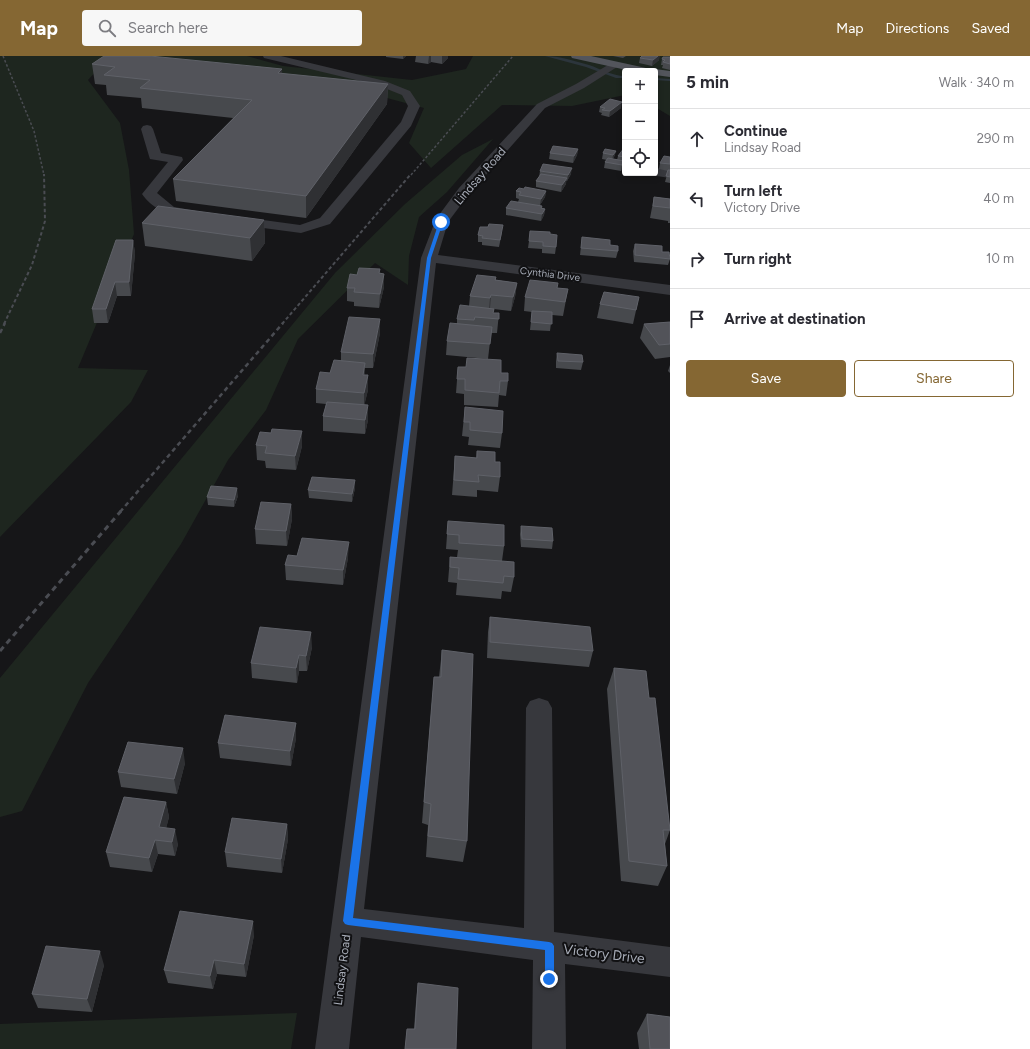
<!DOCTYPE html>
<html lang="en">
<head>
<meta charset="utf-8">
<style>
	body { margin:0; font-family:Figtree,sans-serif; background:#f7f7f7; color:#2b2b33 }
	.controls { position:absolute; right:12px; top:12px; display:grid; overflow:hidden; border-radius:4px; box-shadow:0 2px 6px #0003 }
	.controls button { width:36px; height:36px; display:grid; place-items:center; padding:0; border:0; border-bottom:1px solid #e1e1e2; background:#fff; color:#2b2b33; font:20px sans-serif }
	.stop { position:absolute; width:12px; height:12px; margin:-9px; border:3px solid #1a73e8; border-radius:50%; background:#fff }
	.stop.end { background:#1a73e8; border-color:#fff; box-shadow:0 1px 4px #0008 }
	.list { margin:0; padding:0; list-style:none }
	h2 { display:flex; justify-content:space-between; align-items:center; height:52px; margin:0; padding:0 16px; font-size:17px }
	h2 small { font-size:13px; font-weight:400; color:#7c7c81 }
	.list li { display:grid; grid-template-columns:26px 1fr auto; gap:12px; align-items:center; box-sizing:border-box; height:60px; padding:0 16px; border-top:1px solid #e1e1e2 }
	.list b { display:block; font-size:15px; white-space:nowrap }
	.list p { margin:0; font-size:13px; white-space:nowrap; color:#7c7c81 }
	.list em { font-size:13px; font-style:normal; color:#7c7c81 }
	.actions { display:flex; gap:8px; padding:12px 16px }
	.actions a { flex:1; padding:9px 0; border:1px solid #856733; border-radius:4px; text-align:center; font-size:14px; color:#856733 }
	.actions .main { background:#856733; color:#fff }
	.icon { flex:none; width:22px; height:22px; fill:none; stroke:currentColor; stroke-width:2; stroke-linecap:round; stroke-linejoin:round }
	.map { position:relative; flex:none; width:670px; height:993px; overflow:hidden }
	header { display:flex; align-items:center; gap:24px; box-sizing:border-box; height:56px; padding:0 20px; background:#856733; color:#fff }
	header strong { font-size:19px }
	nav { display:flex; gap:22px; margin-inline-start:auto; font-size:14px }
	.search { width:280px; height:36px; background:#f7f7f7; display:flex; align-items:center; gap:10px; box-sizing:border-box; padding:0 14px; border-radius:4px; color:#7c7c81; font-size:15px }
	main { display:flex }
	aside { flex:1; background:#fff }
	.map>svg:first-child { display:block }
</style>
</head>
<body>
<header>
<strong>Map</strong>
<div class="search"><svg class="icon" aria-label="search" viewBox="0 0 24 24"><circle cx="10" cy="10" r="6"/><path d="M15 15l6 6"/></svg>Search here</div>
<nav><a>Map</a><a>Directions</a><a>Saved</a></nav>
</header>
<main>
<div class="map">
<svg width="670" height="993" viewBox="0 0 670 993">
	<rect width="100%" height="100%" fill="#161618"/>
	<g fill="#1e261f">
		<polygon points="0,0 247,0 283,10 412,24 466,13 473,0 670,0 670,60 655,51 655,15 625,15 625,39 572,50 502,49 431,112 409,87 424,52 387,42 101,10 88,24 120,67 129,114 134,178 78,312 148,314 131,346 0,481"/>
		<polygon points="493,83 447,136 419,161 409,200 408,229 375,207 298,283 266,354 228,404 181,488 88,627 22,755 0,761 0,622 335,217 405,148 462,99"/>
		<polygon points="297,957 291,993 0,993 0,968"/>
	</g>
	<g fill="none" stroke-linecap="round" stroke-linejoin="round">
		<g fill="#2c353c" fill-rule="evenodd">
			<path d="M545,0C559,0 575,5 589,9C601,13 612,20 625,20V22H616L586,11Z"/>
			<polygon points="655,22 670,23 670,25 655,24"/>
		</g>
		<g fill="#37383d" fill-rule="evenodd">
			<polygon points="263,0 281,0 385,25 410,35 420,50 411,70 330,168 301,177 234,168 229,167 227,164 229,161 234,160 300,169 320,162 401,66 408,50 402,39 377,29 264,2"/>
			<polygon points="613,6 617,7 618,9 617,11 584,32 545,52 469,138 448,166 438,199 670,229 670,239 436,207 364,853 524,872 526,652 530,645 539,642 548,645 552,652 554,876 670,891 670,921 565,908 566,993 532,993 533,904 361,881 349,993 315,993 421,202 436,163 459,132 537,48 576,28"/>
			<path d="M147,69L151,70L153,73L161,97L182,101L183,104L157,137L174,151L197,155L199,158L197,161C177,166 153,154 142,138L168,106L150,103L149,100L141,73L143,70Z"/>
			<polygon points="655,112 670,114 670,122 650,119 649,117 655,117"/>
		</g>
		<polygon fill="#53555c" fill-rule="evenodd" points="571,0 591,0 646,12 651,14 655,13 670,15 670,21 655,19 655,15 631,15 572,2"/>
		<g stroke="#4a4c52" stroke-width="1.5" stroke-dasharray="2.5 2" stroke-linecap="butt">
			<polyline points="3,0 34,75 44,119"/>
			<polyline points="411,119 513,0"/>
		</g>
		<g stroke="#4a4c52" stroke-width="2" stroke-dasharray="3.5 2.5" stroke-linecap="butt">
			<polyline points="4,268 32,209 45,165 44,118"/>
			<polyline points="282,268 411,118"/>
		</g>
		<g stroke="#4a4c52" stroke-width="2.5" stroke-dasharray="4.5 3.5" stroke-linecap="butt">
			<polyline points="0,277 5,267"/>
			<polyline points="120,456 283,267"/>
		</g>
		<polyline stroke="#4a4c52" stroke-width="3" stroke-dasharray="5.5 4.5" stroke-linecap="butt" points="0,595 121,455"/>
	</g>
	<g fill="#47494d">
		<polygon points="386,0 406,0 403,3 386,1"/>
		<polygon points="416,0 448,0 448,2 442,8 431,6 428,8 415,6"/>
		<polygon points="613,0 626,0 623,2"/>
		<polygon points="670,1 670,14 662,12 663,9 661,9 662,3"/>
		<polygon points="640,2 659,4 652,10 639,7"/>
		<polygon points="92,8 282,18 388,28 387,48 306,162 176,145 173,123 233,62 142,52 141,42 107,39 106,29 95,28"/>
		<polygon points="600,51 621,52 609,61 601,59 602,57 599,56"/>
		<polygon points="625,92 625,107 624,107 623,111 621,115 604,112 605,106 607,104 602,103 603,97 616,95 614,101 613,103 617,104 618,100"/>
		<polygon points="578,93 577,99 573,107 549,103 550,97"/>
		<polygon points="670,101 670,127 665,126 668,115 659,113 660,107"/>
		<polygon points="540,115 571,118 567,125 566,125 566,128 561,136 536,131 536,125 539,121"/>
		<polygon points="516,135 546,135 545,141 540,149 542,152 545,153 544,159 541,165 506,159 506,152 518,146 519,143 516,142"/>
		<polygon points="654,141 670,143 670,167 668,167 668,165 650,162"/>
		<polygon points="264,164 265,187 252,205 145,190 142,167"/>
		<polygon points="502,176 499,191 482,189 482,186 478,186 478,179"/>
		<polygon points="550,178 556,191 555,198 542,197 542,193 528,192 529,185"/>
		<polygon points="582,181 610,189 618,195 616,202 580,199"/>
		<polygon points="133,184 135,197 131,240 117,240 108,267 94,267 92,253"/>
		<polygon points="635,188 662,196 670,203 668,209 634,206 633,195"/>
		<polygon points="380,217 384,218 384,231 379,252 354,250 354,246 347,245 347,232 357,219"/>
		<polygon points="496,221 496,224 517,227 515,241 511,255 494,253 493,257 499,257 497,277 491,277 488,303 446,299 447,285 457,268 457,263 469,250 470,240"/>
		<polygon points="557,232 568,233 563,260 552,259 550,275 530,274 532,256 524,255 525,241"/>
		<polygon points="639,241 633,268 597,262 600,248"/>
		<polygon points="670,266 670,301 655,303 640,282 644,268"/>
		<polygon points="380,277 373,312 365,312 365,319 368,319 368,334 364,349 368,364 365,378 323,375 323,360 326,348 316,347 316,333 341,305 341,296"/>
		<polygon points="557,297 583,306 581,314 556,312 556,305"/>
		<polygon points="670,309 670,317 668,315"/>
		<polygon points="458,311 501,317 508,325 506,340 499,339 498,351 464,349 464,338 456,337"/>
		<polygon points="465,351 502,377 500,392 468,389 469,381 462,380"/>
		<polygon points="256,389 302,390 296,414 266,412 265,405 257,404"/>
		<polygon points="477,395 495,406 500,421 498,436 477,434 477,441 452,439 455,400 476,402"/>
		<polygon points="355,432 352,446 309,442 308,434"/>
		<polygon points="238,440 234,451 208,449 207,441"/>
		<polygon points="291,448 292,463 287,490 256,488 255,473"/>
		<polygon points="448,465 504,490 502,505 514,521 511,536 502,535 501,543 456,539 457,527 448,526 450,501 457,501 458,494 446,493"/>
		<polygon points="521,470 553,485 552,493 521,491 520,478"/>
		<polygon points="297,500 348,502 343,529 286,524 285,509"/>
		<polygon points="490,561 593,595 589,611 487,602 488,576"/>
		<polygon points="312,591 307,615 299,615 297,627 252,622 251,607"/>
		<polygon points="442,594 467,785 463,806 426,801 428,769 422,767 434,621 439,621"/>
		<polygon points="614,612 649,642 670,774 665,788 667,810 658,830 621,825 607,633"/>
		<polygon points="296,667 296,682 291,710 220,702 218,687"/>
		<polygon points="185,707 177,738 121,731 118,716"/>
		<polygon points="166,746 169,761 166,772 178,788 175,800 158,798 152,816 110,811 106,796"/>
		<polygon points="287,768 288,783 282,817 227,811 225,796"/>
		<polygon points="254,879 246,921 217,918 213,933 168,927 164,914"/>
		<polygon points="104,909 92,956 38,952 32,938"/>
		<polygon points="418,927 456,993 405,993 407,973 414,973 416,946"/>
		<polygon points="647,958 670,993 639,993 637,977"/>
	</g>
	<g fill="#2f3033">
		<polygon points="403,0 406,0 403,3"/>
		<polygon points="429,0 431,0 431,6 428,8"/>
		<polygon points="442,0 448,0 448,2 442,8"/>
		<polygon points="658,0 660,0 659,4 652,10 653,4"/>
		<polygon points="282,13 283,33 278,17"/>
		<polygon points="388,28 387,48 306,162 306,140"/>
		<polygon points="622,46 621,52 609,61 610,55"/>
		<polygon points="578,93 577,99 573,107 574,100"/>
		<polygon points="616,95 614,101 612,105 613,99"/>
		<polygon points="624,105 623,111 621,115 622,109"/>
		<polygon points="572,112 571,118 567,125 568,119"/>
		<polygon points="567,122 566,128 561,136 562,129"/>
		<polygon points="546,135 545,141 540,149 541,143"/>
		<polygon points="545,153 544,159 541,165 542,158"/>
		<polygon points="264,164 265,187 252,205 250,182"/>
		<polygon points="133,184 135,197 131,240 129,226"/>
		<polygon points="384,218 384,231 379,252 380,238"/>
		<polygon points="115,226 117,240 108,267 106,253"/>
		<polygon points="517,227 515,241 511,255 513,241"/>
		<polygon points="491,239 490,252 489,256 490,242"/>
		<polygon points="380,263 380,277 373,312 373,298"/>
		<polygon points="365,307 365,321 363,319"/>
		<polygon points="368,319 368,334 364,351 364,337"/>
		<polygon points="368,349 368,364 365,378 365,364"/>
		<polygon points="302,375 302,390 296,414 295,400"/>
		<polygon points="355,424 355,432 352,446 352,438"/>
		<polygon points="237,432 238,440 234,451 234,444"/>
		<polygon points="291,448 292,463 287,490 286,475"/>
		<polygon points="349,486 348,502 343,529 343,514"/>
		<polygon points="311,576 312,591 307,615 306,600"/>
		<polygon points="299,599 299,615 297,627 296,612"/>
		<polygon points="296,667 296,682 291,710 290,695"/>
		<polygon points="183,692 185,707 177,738 174,723"/>
		<polygon points="166,746 169,761 163,785 159,771"/>
		<polygon points="287,768 288,783 282,817 281,803"/>
		<polygon points="175,773 178,788 175,800 172,786"/>
		<polygon points="155,784 158,798 152,816 149,802"/>
		<polygon points="253,865 254,879 246,921 244,908"/>
		<polygon points="100,895 104,909 92,956 87,943"/>
		<polygon points="214,904 217,918 213,933 210,920"/>
	</g>
	<g fill="#525359" stroke="#5f6168">
		<polygon points="104,0 150,0 282,13 278,17 388,28 306,140 173,123 252,44 140,32 150,24 104,19 115,11 92,8"/>
		<polygon points="642,0 658,0 653,4 640,2"/>
		<polygon points="663,1 670,1 670,8 663,6 665,4 662,3"/>
		<polygon points="610,43 622,46 610,55 602,54 605,52 600,51"/>
		<polygon points="553,90 578,93 574,100 550,97"/>
		<polygon points="624,92 625,92 625,101 618,100"/>
		<polygon points="605,93 616,95 613,99 603,97"/>
		<polygon points="664,100 670,101 670,108 660,107"/>
		<polygon points="608,102 624,105 622,109 605,106"/>
		<polygon points="543,108 572,112 568,119 540,115"/>
		<polygon points="668,114 670,114 670,121 666,120"/>
		<polygon points="541,118 567,122 562,129 536,125"/>
		<polygon points="525,131 546,135 541,143 519,139 521,136 516,135 519,132 524,133"/>
		<polygon points="654,141 670,143 670,152 653,150"/>
		<polygon points="511,145 542,150 541,152 545,153 542,158 506,152"/>
		<polygon points="158,150 264,164 250,182 142,167"/>
		<polygon points="489,168 503,169 500,184 482,182 483,180 478,179 480,171 488,171"/>
		<polygon points="530,175 550,176 550,178 557,179 556,191 543,190 543,186 529,185"/>
		<polygon points="582,181 610,184 610,189 618,190 618,195 581,192"/>
		<polygon points="116,184 133,184 129,226 115,226 106,253 92,253"/>
		<polygon points="635,188 662,190 662,196 669,196 670,203 635,199"/>
		<polygon points="359,212 380,213 379,217 384,218 380,238 354,236 355,232 347,232 350,218 357,219"/>
		<polygon points="477,219 496,221 495,224 517,227 513,241 491,239 490,242 470,240"/>
		<polygon points="530,224 558,227 557,232 568,233 565,246 525,241"/>
		<polygon points="604,236 639,241 636,254 600,248"/>
		<polygon points="460,249 494,253 493,257 499,257 499,263 475,261 474,264 457,263"/>
		<polygon points="532,255 552,256 552,268 531,266"/>
		<polygon points="349,261 380,263 373,298 341,296"/>
		<polygon points="670,266 670,288 659,289 644,268"/>
		<polygon points="450,267 492,271 490,288 447,285"/>
		<polygon points="557,297 582,299 583,306 558,305"/>
		<polygon points="467,302 501,304 501,317 508,317 508,325 500,325 499,337 465,334 465,323 457,323 458,311 466,311"/>
		<polygon points="334,304 365,307 363,319 368,319 364,337 316,333 320,316 330,317"/>
		<polygon points="327,346 368,349 365,364 323,360"/>
		<polygon points="465,351 503,355 502,377 470,374 470,366 464,366"/>
		<polygon points="272,373 302,375 295,400 265,397 267,390 256,389 260,376 271,377"/>
		<polygon points="477,395 495,396 495,406 500,406 500,421 478,419 479,426 454,424 455,400 477,402"/>
		<polygon points="312,421 355,424 352,438 308,434"/>
		<polygon points="211,430 237,432 234,444 207,441"/>
		<polygon points="261,446 291,448 286,475 255,473"/>
		<polygon points="448,465 504,469 504,490 459,487 459,479 447,478"/>
		<polygon points="521,470 552,472 553,485 522,483"/>
		<polygon points="302,482 349,486 343,514 285,509 288,499 297,500"/>
		<polygon points="450,501 514,506 514,521 504,520 503,527 458,523 459,512 450,511"/>
		<polygon points="490,561 590,571 593,595 490,586"/>
		<polygon points="260,571 311,576 306,600 299,599 296,612 251,607"/>
		<polygon points="442,594 473,598 467,785 428,780 431,748 424,746 434,621 441,621"/>
		<polygon points="614,612 646,615 649,642 655,642 670,774 663,774 667,810 629,805"/>
		<polygon points="225,659 296,667 290,695 218,687"/>
		<polygon points="128,686 183,692 174,723 118,716"/>
		<polygon points="124,741 166,746 159,771 175,773 172,786 155,784 149,802 106,796"/>
		<polygon points="232,762 287,768 281,803 225,796"/>
		<polygon points="180,855 253,865 244,908 214,904 210,920 164,914"/>
		<polygon points="46,890 100,895 87,943 32,938"/>
		<polygon points="418,927 458,932 456,993 405,993 407,973 415,973"/>
		<polygon points="647,958 670,961 670,993 650,993"/>
	</g>
	<polygon fill="#1a73e8" points="441,165 443,166 431,202 353,862 549,886 552,887 554,890 554,923 553,926 549,927 546,926 545,923 545,894 348,869 345,868 343,865 427,202 439,166"/>
	<g text-anchor="middle" dominant-baseline="central" stroke-width="4" stroke-linejoin="round" paint-order="stroke">
		<g font-size="10" fill="#a8adb8" stroke="#111113">
			<text transform="translate(550 218) rotate(7)">Cynthia Drive</text>
		</g>
		<g font-size="12" fill="#a8adb8" stroke="#111113">
			<text transform="translate(480 120) rotate(-49)">Lindsay Road</text>
			<text transform="translate(342 914) rotate(-83)">Lindsay Road</text>
		</g>
		<g font-size="14" fill="#a8adb8" stroke="#111113">
			<text transform="translate(604 898) rotate(7)">Victory Drive</text>
		</g>
	</g>
</svg>
<div class="controls">
<button>+</button>
<button>−</button>
<button><svg class="icon" aria-label="locate" viewBox="0 0 24 24"><circle cx="12" cy="12" r="6"/><path d="M12 2v4M12 18v4M2 12h4M18 12h4"/></svg></button>
</div>
<div class="stop" style="left:441px;top:166px"></div>
<div class="stop end" style="left:549px;top:923px"></div>
</div>
<aside>
<h2>5 min<small>Walk · 340 m</small></h2>
<ul class="list">
<li><svg class="icon" aria-label="ahead" viewBox="0 0 24 24"><path d="M12 20V5M6 11l6-6 6 6"/></svg><div><b>Continue</b><p>Lindsay Road</p></div><em>290 m</em></li>
<li><svg class="icon" aria-label="left" viewBox="0 0 24 24"><path d="M17 20v-9H6M10 6l-5 5 5 5"/></svg><div><b>Turn left</b><p>Victory Drive</p></div><em>40 m</em></li>
<li><svg class="icon" aria-label="right" viewBox="0 0 24 24"><path d="M7 20v-9h11M14 6l5 5-5 5"/></svg><div><b>Turn right</b></div><em>10 m</em></li>
<li><svg class="icon" aria-label="arrive" viewBox="0 0 24 24"><path d="M6 21V4h12l-3 4 3 4H6"/></svg><div><b>Arrive at destination</b></div></li>
</ul>
<div class="actions"><a class="main">Save</a><a>Share</a></div>
</aside>
</main>
</body>
</html>
